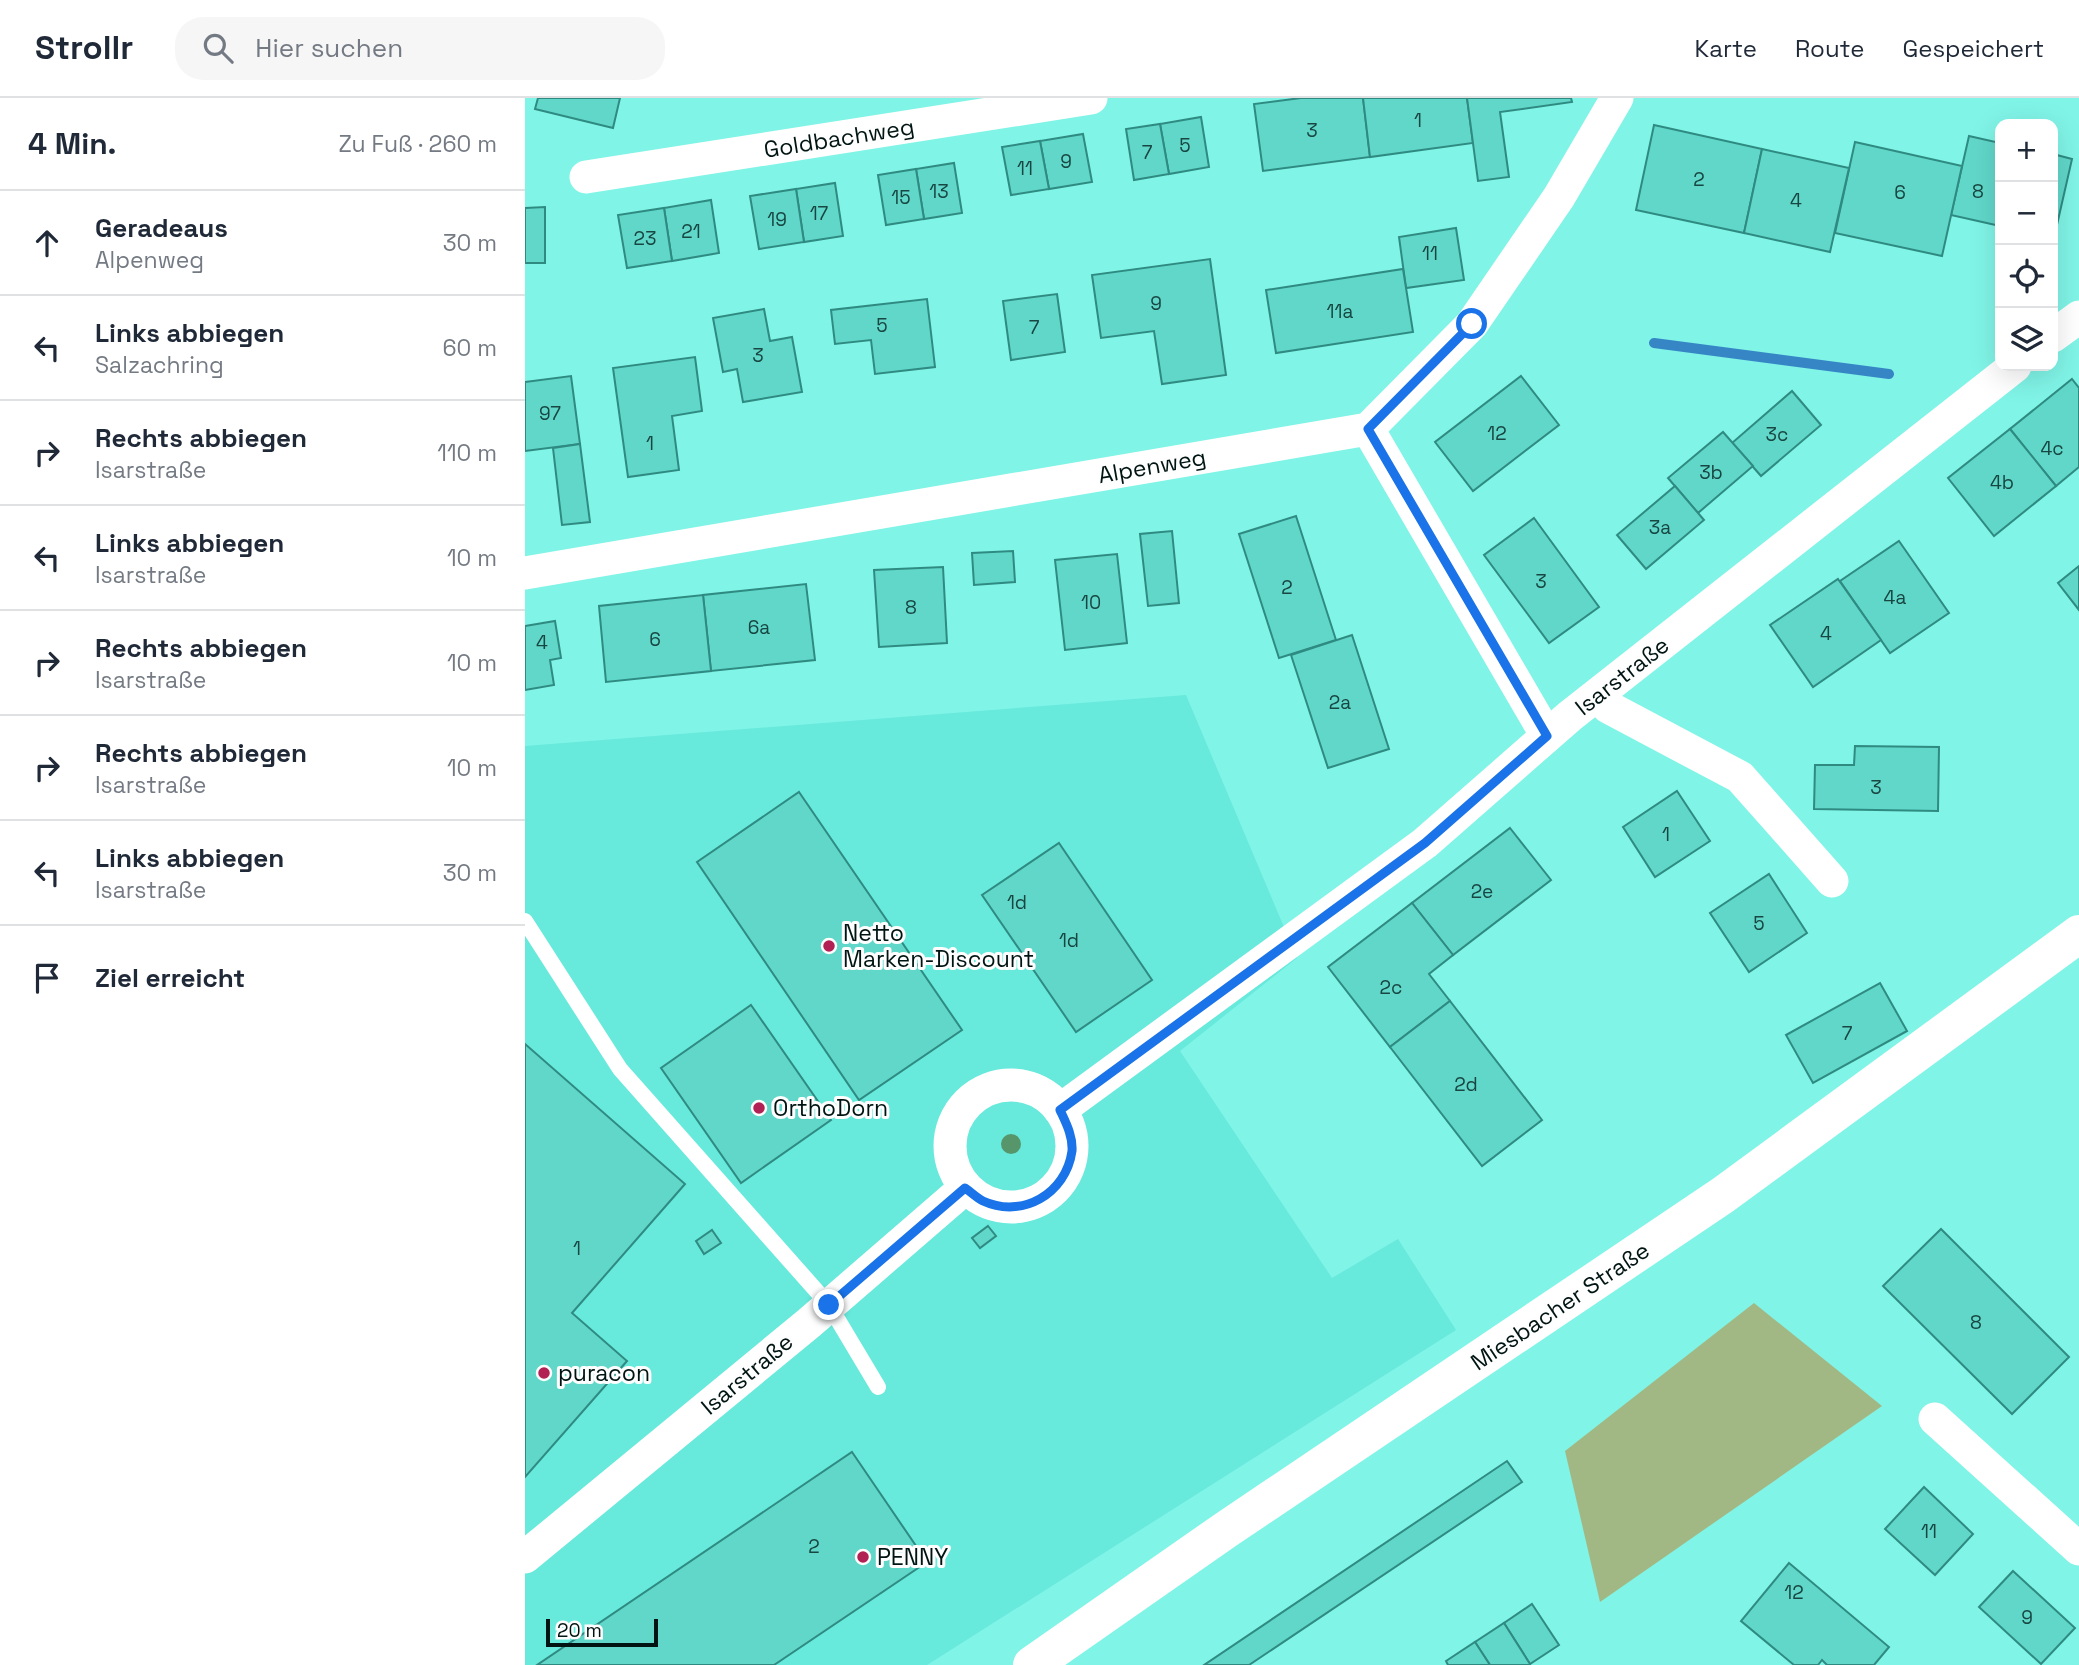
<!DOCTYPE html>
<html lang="de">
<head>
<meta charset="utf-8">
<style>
	body { margin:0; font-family:"Space Grotesk",sans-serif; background:#f6f6f7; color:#1f2937 }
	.controls { position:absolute; right:21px; top:21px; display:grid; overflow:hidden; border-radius:14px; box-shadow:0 7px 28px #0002 }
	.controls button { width:63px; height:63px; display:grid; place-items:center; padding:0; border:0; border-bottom:2px solid #e0e1e3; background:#fff; color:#1f2937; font:35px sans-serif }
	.scale { position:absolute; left:21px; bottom:18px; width:112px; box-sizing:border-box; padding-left:7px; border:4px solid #001513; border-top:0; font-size:19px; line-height:24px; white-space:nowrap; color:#001513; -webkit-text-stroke:5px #fefefe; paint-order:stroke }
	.stop { position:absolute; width:21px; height:21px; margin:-16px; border:5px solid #1a73e8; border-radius:50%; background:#fff }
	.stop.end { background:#1a73e8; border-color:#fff; box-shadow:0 2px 7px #0008 }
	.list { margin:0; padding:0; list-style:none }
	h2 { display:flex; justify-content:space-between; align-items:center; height:91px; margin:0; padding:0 28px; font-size:30px }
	h2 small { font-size:23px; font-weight:400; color:#747a83 }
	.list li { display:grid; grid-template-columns:46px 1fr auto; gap:21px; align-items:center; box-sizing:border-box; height:105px; padding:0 28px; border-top:2px solid #e0e1e3 }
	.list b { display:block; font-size:26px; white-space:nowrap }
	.list p { margin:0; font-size:23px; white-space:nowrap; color:#747a83 }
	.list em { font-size:23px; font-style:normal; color:#747a83 }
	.icon { flex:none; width:38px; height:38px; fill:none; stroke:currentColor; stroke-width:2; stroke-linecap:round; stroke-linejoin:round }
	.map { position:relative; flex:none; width:1554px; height:1567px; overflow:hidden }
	header { display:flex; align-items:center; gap:42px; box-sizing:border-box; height:98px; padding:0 35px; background:#fff; border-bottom:2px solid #e0e1e3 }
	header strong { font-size:33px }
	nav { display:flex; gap:38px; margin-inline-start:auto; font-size:24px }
	.search { width:490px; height:63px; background:#f6f6f7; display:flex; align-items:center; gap:18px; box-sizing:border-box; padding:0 24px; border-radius:28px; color:#747a83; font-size:26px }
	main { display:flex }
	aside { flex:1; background:#fff }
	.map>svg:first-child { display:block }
</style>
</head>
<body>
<header>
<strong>Strollr</strong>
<div class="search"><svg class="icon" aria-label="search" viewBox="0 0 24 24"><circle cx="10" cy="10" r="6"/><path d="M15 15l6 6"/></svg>Hier suchen</div>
<nav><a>Karte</a><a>Route</a><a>Gespeichert</a></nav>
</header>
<main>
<aside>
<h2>4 Min.<small>Zu Fuß · 260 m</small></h2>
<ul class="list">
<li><svg class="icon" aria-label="ahead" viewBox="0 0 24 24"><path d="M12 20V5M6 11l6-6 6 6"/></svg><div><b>Geradeaus</b><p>Alpenweg</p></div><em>30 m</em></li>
<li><svg class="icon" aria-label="left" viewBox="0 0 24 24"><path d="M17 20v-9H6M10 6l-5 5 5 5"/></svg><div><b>Links abbiegen</b><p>Salzachring</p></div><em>60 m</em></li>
<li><svg class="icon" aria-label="right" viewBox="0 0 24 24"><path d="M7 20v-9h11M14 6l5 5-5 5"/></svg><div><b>Rechts abbiegen</b><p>Isarstraße</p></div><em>110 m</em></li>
<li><svg class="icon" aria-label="left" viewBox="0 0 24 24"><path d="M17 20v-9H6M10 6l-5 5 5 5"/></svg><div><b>Links abbiegen</b><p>Isarstraße</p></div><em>10 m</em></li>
<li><svg class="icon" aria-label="right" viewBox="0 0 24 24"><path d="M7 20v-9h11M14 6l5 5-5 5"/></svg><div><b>Rechts abbiegen</b><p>Isarstraße</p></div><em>10 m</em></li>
<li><svg class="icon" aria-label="right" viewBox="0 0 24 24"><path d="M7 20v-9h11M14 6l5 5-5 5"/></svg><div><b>Rechts abbiegen</b><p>Isarstraße</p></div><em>10 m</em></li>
<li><svg class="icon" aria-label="left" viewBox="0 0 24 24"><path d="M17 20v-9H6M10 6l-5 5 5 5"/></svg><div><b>Links abbiegen</b><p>Isarstraße</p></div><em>30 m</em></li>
<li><svg class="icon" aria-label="arrive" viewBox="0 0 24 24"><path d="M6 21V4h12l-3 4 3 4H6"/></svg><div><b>Ziel erreicht</b></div></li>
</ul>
</aside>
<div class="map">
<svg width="1554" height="1567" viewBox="0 0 1554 1567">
	<rect width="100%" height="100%" fill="#80f4e7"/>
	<polygon fill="#67e9dc" points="661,597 772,860 655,953 807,1180 873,1141 931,1232 402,1567 0,1567 0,648"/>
	<polygon fill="#a2b884" points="1229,1205 1357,1308 1075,1504 1040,1353"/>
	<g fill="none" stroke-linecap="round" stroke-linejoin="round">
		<polyline stroke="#3686c6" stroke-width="10" points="1129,245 1364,276"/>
	</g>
	<g fill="#61d7ca" stroke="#2f8b82" stroke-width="2">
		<polygon points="13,0 95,0 88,30 10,11"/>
		<polygon points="776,0 838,0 845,59 738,73 729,6"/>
		<polygon points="838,0 942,0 948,45 845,59"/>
		<polygon points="942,0 1046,0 1047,4 975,14 984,79 953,83"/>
		<polygon points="676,19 684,69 644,76 635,26"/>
		<polygon points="635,26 644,76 609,82 601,31"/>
		<polygon points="1129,27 1237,51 1219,135 1111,112"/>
		<polygon points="558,36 567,84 524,91 515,43"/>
		<polygon points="1444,38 1475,45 1475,128 1426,117"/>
		<polygon points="515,43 524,91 486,97 477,49"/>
		<polygon points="1330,44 1437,68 1417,158 1310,135"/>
		<polygon points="1237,51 1324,70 1305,154 1219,135"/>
		<polygon points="1528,56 1547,61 1529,140 1528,139"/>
		<polygon points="429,65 437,115 399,121 391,71"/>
		<polygon points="391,71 399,121 361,127 353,77"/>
		<polygon points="310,85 318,138 279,144 271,91"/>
		<polygon points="271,91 279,144 234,151 225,98"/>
		<polygon points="186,102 194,155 147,163 139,110"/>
		<polygon points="20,109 20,165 0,165 0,110"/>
		<polygon points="139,110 147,163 102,170 93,117"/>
		<polygon points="931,130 939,182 881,190 874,139"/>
		<polygon points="685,161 701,277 637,286 629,233 576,240 567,177"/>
		<polygon points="878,171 888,234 751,255 741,192"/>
		<polygon points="532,196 540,254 486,262 478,203"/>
		<polygon points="402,201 410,269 350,276 346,242 310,246 306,212"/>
		<polygon points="239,211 245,243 267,239 277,294 218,304 212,271 198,274 188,220"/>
		<polygon points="170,259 177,313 147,318 154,372 103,379 88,270"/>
		<polygon points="46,278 55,346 0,353 0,284"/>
		<polygon points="996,278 1034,327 948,393 910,344"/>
		<polygon points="1547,281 1554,290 1554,369 1531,388 1485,331"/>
		<polygon points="1267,293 1296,327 1236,378 1207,345"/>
		<polygon points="1485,331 1531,388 1469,438 1423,380"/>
		<polygon points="1198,334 1228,368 1173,415 1143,380"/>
		<polygon points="55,346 65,424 37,427 28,350"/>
		<polygon points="1150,388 1179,422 1121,471 1092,437"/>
		<polygon points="771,418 811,542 754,560 714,436"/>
		<polygon points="1009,420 1074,509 1024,545 959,457"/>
		<polygon points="647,433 654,505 623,508 615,436"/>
		<polygon points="1374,443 1424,515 1365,555 1315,483"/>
		<polygon points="488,453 490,484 449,487 447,455"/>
		<polygon points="592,456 602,545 540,552 530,462"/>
		<polygon points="1554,468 1554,512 1533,485"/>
		<polygon points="418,469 422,545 354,549 349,472"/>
		<polygon points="1313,481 1356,542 1288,589 1245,527"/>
		<polygon points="281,486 290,562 186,573 178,497"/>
		<polygon points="178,497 186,573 81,584 74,508"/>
		<polygon points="30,523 36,560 25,562 29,587 0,592 0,528"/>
		<polygon points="827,537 864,651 803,670 766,557"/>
		<polygon points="1330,648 1414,649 1413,713 1289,711 1290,667 1329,667"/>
		<polygon points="1152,693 1185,743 1130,779 1098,729"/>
		<polygon points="274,694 437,932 334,1002 172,764"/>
		<polygon points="985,730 1026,782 928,857 887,805"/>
		<polygon points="534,745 627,882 551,934 457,797"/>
		<polygon points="1244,776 1282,835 1224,874 1185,815"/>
		<polygon points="887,805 928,857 904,876 925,903 865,949 803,869"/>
		<polygon points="1355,885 1382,933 1288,985 1261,937"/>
		<polygon points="925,903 1017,1022 957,1068 865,949"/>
		<polygon points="226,907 306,1022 216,1085 136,970"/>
		<polygon points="0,946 160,1086 47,1215 102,1263 0,1379"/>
		<polygon points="463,1128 471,1138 455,1150 447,1140"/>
		<polygon points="1416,1131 1544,1259 1487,1316 1358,1188"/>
		<polygon points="187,1132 196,1145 179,1156 171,1143"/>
		<polygon points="327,1354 402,1464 249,1567 12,1567"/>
		<polygon points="982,1363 997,1384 724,1567 679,1567"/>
		<polygon points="1399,1389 1448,1436 1410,1477 1360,1431"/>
		<polygon points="1264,1465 1364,1549 1349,1567 1302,1567 1297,1562 1293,1567 1269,1567 1216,1523"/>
		<polygon points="1488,1473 1550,1530 1516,1566 1454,1509"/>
		<polygon points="1007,1506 1034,1547 1005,1566 979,1525"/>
		<polygon points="979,1525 1005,1566 1004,1567 965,1567 950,1544"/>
		<polygon points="950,1544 965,1567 923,1567 921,1563"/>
	</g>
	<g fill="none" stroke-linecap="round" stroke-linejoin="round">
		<polyline stroke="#fff" stroke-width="16" points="0,823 95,971 304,1207 353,1289"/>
		<g stroke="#fff" stroke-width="33">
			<polyline points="61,79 566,0"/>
			<polyline points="1528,238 1554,219"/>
			<polyline points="843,331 1022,638"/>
			<polyline points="0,475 843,331 947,226 1034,99 1092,0"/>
			<polyline points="1073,597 1083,609 1215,679 1307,783"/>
			<circle cx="486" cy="1048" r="61"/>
			<polyline points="535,1012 900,745 1045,618 1490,268"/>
			<polyline points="1410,1321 1554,1451"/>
			<polyline points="0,1459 284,1225 440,1090"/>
		</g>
		<polyline stroke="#fff" stroke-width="38" points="507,1567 702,1431 1198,1097 1554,836"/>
	</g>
	<circle fill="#57966b" cx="486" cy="1046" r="10"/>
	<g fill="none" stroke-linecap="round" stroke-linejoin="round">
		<path stroke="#1a73e8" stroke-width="9" d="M304,1207L440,1090C446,1094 452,1100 458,1103C497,1121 541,1096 547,1053C548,1038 541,1025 535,1012L900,745L1022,638L843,331L947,226"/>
	</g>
	<g fill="#b12154" stroke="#fefefe" stroke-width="2.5">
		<circle cx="304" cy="848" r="7"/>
		<circle cx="234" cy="1010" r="7"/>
		<circle cx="19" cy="1275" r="7"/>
		<circle cx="338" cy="1459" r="7"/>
	</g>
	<g text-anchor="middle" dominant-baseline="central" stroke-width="6" stroke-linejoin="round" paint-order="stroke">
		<g font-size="19" fill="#184641">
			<text x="893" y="22">1</text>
			<text x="787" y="32">3</text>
			<text x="660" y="47">5</text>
			<text x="622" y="54">7</text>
			<text x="541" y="63">9</text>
			<text x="500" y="70">11</text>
			<text x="1174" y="81">2</text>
			<text x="414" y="93">13</text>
			<text x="1453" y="93">8</text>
			<text x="1375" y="94">6</text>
			<text x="376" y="99">15</text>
			<text x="1271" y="102">4</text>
			<text x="294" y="115">17</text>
			<text x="252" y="121">19</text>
			<text x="166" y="133">21</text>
			<text x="120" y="140">23</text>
			<text x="905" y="155">11</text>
			<text x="631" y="205">9</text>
			<text x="815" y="213">11a</text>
			<text x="357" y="227">5</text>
			<text x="509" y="229">7</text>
			<text x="233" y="257">3</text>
			<text x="25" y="315">97</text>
			<text x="972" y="335">12</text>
			<text x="1252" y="336">3c</text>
			<text x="125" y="345">1</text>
			<text x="1527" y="350">4c</text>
			<text x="1186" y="374">3b</text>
			<text x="1477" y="384">4b</text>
			<text x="1135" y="429">3a</text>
			<text x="1016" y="483">3</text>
			<text x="762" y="489">2</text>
			<text x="1370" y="499">4a</text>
			<text x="566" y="504">10</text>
			<text x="386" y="509">8</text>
			<text x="234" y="529">6a</text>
			<text x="1301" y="535">4</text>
			<text x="130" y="541">6</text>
			<text x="17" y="544">4</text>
			<text x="815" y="604">2a</text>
			<text x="1351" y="689">3</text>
			<text x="1141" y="736">1</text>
			<text x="957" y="793">2e</text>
			<text x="492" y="804">1d</text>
			<text x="1234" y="825">5</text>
			<text x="544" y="842">1d</text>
			<text x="866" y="889">2c</text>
			<text x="1322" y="935">7</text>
			<text x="941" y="986">2d</text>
			<text x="52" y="1150">1</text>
			<text x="1451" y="1224">8</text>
			<text x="1404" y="1433">11</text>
			<text x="289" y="1448">2</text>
			<text x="1269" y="1494">12</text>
			<text x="1502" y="1519">9</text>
		</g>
		<g font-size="23" fill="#001513" stroke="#fefefe">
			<text transform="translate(314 40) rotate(-9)">Goldbachweg</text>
			<text transform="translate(627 368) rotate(-10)">Alpenweg</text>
			<text transform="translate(1097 578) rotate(-38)">Isarstraße</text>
			<text transform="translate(1035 1208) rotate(-34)">Miesbacher Straße</text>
			<text transform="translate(222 1276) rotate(-40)">Isarstraße</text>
		</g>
		<g font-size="23" fill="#001513" stroke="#fefefe" text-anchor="start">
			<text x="318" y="835">Netto<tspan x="318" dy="26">Marken-Discount</tspan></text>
			<text x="248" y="1010">OrthoDorn</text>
			<text x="33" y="1275">puracon</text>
			<text x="352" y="1459">PENNY</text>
		</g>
	</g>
</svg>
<div class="controls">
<button>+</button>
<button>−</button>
<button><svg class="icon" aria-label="locate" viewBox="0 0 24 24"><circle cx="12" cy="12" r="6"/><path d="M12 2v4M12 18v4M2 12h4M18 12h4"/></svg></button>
<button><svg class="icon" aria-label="layers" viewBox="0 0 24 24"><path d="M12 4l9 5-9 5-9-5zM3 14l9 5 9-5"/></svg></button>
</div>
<div class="scale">20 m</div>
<div class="stop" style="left:947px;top:226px"></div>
<div class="stop end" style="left:304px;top:1207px"></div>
</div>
</main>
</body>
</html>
